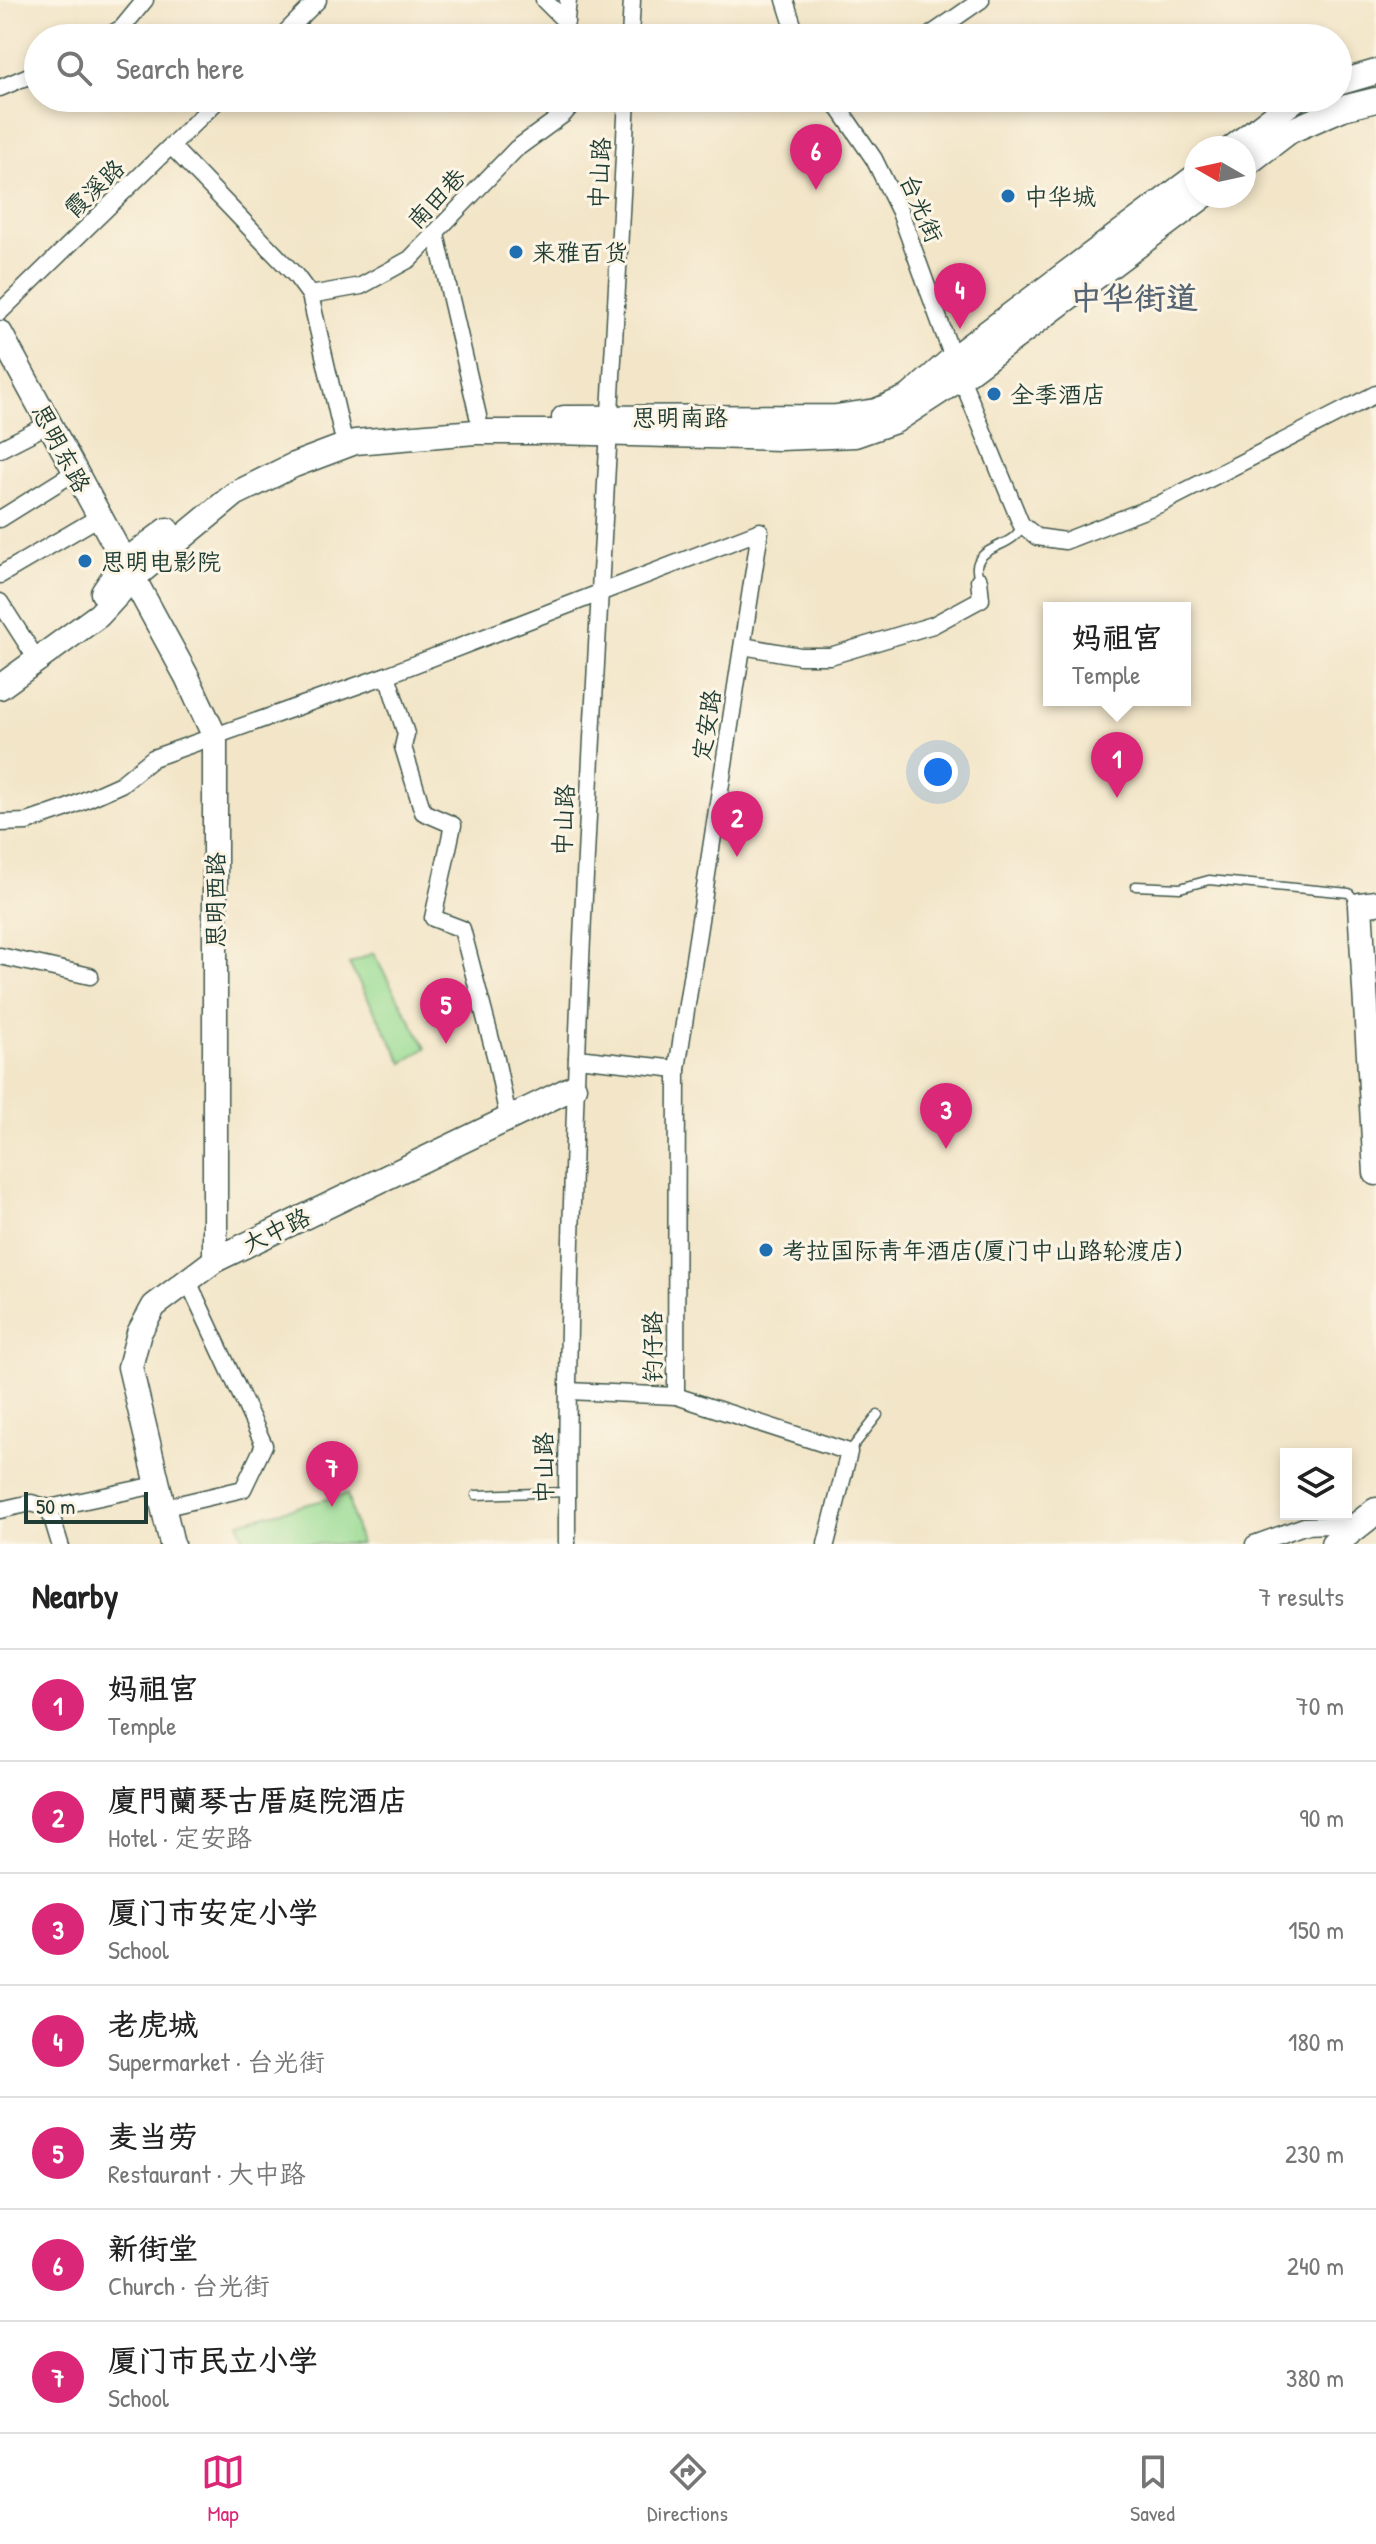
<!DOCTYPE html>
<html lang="en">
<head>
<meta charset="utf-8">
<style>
	body { margin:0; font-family:"Patrick Hand","LXGW WenKai TC",sans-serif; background:#f2f2f2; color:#222 }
	.controls { position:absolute; right:24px; bottom:24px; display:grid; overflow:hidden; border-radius:0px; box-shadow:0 4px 12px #0003 }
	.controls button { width:72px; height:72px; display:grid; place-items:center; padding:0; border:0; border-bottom:2px solid #e0e0e0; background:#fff; color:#222; font:40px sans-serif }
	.compass { position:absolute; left:1184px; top:136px; width:72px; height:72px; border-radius:50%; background:#fff; box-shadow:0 4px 12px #0003; rotate:279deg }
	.scale { position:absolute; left:24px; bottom:20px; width:124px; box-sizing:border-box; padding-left:8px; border:4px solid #1f3d34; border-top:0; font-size:22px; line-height:28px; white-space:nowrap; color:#1f3d34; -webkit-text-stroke:6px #fcf5e5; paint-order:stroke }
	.you { position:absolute; left:938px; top:772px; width:28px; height:28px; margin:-20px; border:6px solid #fff; border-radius:50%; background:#1a73e8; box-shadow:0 0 0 12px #1a73e833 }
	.badge { display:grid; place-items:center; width:52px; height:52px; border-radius:50%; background:#db2777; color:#fff; font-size:26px; font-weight:700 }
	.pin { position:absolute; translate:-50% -66px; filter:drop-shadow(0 2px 4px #0008) }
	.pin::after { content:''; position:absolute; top:42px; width:28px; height:24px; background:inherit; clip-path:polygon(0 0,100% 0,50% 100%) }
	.popup { position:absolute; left:1043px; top:602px; width:148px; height:104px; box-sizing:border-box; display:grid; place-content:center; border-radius:0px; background:#fff; filter:drop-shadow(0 2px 6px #0005); font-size:26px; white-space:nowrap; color:#767676 }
	.popup b { font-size:30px; color:#222 }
	.popup::after { content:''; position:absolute; left:50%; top:100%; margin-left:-16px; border:16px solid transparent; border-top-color:#fff }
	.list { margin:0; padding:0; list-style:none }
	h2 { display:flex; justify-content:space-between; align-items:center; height:104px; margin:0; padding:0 32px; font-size:34px }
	h2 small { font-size:26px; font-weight:400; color:#767676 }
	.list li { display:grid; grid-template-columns:52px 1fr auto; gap:24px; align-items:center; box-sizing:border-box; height:112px; padding:0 32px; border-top:2px solid #e0e0e0 }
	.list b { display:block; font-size:30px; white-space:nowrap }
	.list p { margin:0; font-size:26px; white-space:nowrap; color:#767676 }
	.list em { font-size:26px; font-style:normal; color:#767676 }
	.icon { flex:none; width:44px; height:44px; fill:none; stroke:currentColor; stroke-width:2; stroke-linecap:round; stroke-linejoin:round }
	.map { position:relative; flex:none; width:1376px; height:1544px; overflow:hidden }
	.search { position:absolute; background:#fff; box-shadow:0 4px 12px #0003; left:24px; right:24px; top:24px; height:88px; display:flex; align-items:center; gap:20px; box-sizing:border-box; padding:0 28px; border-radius:44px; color:#767676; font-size:30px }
	.sheet { height:888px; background:#fff }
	nav { display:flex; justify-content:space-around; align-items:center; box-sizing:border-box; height:112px; border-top:2px solid #e0e0e0; background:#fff; font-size:22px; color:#767676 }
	nav a { display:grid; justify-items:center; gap:4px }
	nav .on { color:#db2777 }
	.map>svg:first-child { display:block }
</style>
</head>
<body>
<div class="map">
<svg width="1376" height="1544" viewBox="0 0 1376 1544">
	<rect width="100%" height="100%" fill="#fcf5e5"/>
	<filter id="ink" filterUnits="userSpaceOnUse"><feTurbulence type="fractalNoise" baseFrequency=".0125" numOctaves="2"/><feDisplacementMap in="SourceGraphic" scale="16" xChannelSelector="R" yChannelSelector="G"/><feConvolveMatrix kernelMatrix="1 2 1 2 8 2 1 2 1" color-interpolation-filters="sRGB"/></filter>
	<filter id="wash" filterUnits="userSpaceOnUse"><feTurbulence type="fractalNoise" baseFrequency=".006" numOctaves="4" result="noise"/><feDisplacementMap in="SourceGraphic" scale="32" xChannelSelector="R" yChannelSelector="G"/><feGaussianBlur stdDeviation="1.8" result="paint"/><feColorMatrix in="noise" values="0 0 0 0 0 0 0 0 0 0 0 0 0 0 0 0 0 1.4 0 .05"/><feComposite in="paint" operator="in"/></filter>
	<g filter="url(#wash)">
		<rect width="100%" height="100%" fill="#f2e5c8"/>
		<g fill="#98db93" stroke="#5c8c64" stroke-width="2">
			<polygon points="373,953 426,1048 403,1063 349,964"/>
			<polygon points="347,1494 360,1544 245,1544 239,1522"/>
		</g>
	</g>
	<g filter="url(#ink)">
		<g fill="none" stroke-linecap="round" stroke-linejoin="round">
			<defs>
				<g id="lane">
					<path d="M979,580C979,576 976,571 977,566C981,544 1017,547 1021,525"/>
					<polyline points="1136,886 1180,888 1209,880 1349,893 1359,905"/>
					<polyline points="849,1452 878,1415"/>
					<polyline points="476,1495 567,1492"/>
				</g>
				<g id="street">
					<polyline points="544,0 566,22"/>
					<polyline points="785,0 797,38"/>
					<polyline points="105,38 122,28 145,0"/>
					<polyline points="280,38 318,0"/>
					<polyline points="564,38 568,0"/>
					<polyline points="630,38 632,0"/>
					<polyline points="926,38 981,0"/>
					<polyline points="0,88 38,72"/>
					<polyline points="832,98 874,159 900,212 953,358 1021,524 1037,537 1065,541 1160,504 1376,394"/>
					<polyline points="172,147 296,276 310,295 342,433"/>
					<polyline points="436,234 478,416"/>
					<polyline points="310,295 361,286 410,259 516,149 564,114 577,98"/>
					<polyline points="0,312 220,98"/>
					<polyline points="0,449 49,424"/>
					<polyline points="0,519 75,472"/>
					<polyline points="0,575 99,517"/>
					<polyline points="0,602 32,652"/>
					<polyline points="743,646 800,656 830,656 933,625 981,599 979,580"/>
					<polyline points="387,675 406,734 403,747 423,812 453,825 433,918 462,929 496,1059 508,1117"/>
					<polyline points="0,823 27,822 65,809 121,784 153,758 387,675 760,531 677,1069 676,1396"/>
					<polyline points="0,956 90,976"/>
					<polyline points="577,1058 677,1069"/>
					<polyline points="568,1391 676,1396 849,1452 826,1544"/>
					<polyline points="162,1508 243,1489 264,1445 188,1281"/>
					<polyline points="0,1510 31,1503 49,1508"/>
					<polyline points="60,1544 49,1508 156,1485"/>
					<path d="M567,1544C566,1061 603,580 627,98"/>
					<polyline points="1254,1544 1304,1526 1358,1524"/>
				</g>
				<g id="secondary">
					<polyline points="1338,83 1376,72"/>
					<polyline points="1232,148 1297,98"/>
					<polyline points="1244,166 1290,131 1343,108 1376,100"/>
					<polyline points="0,333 187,677 215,737 215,1260"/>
					<polyline points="564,418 836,417 876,411 909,397 953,358 1196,176"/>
					<polyline points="103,593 123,563 167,530"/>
					<polyline points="0,687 99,615 132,579 235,494 294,465 355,442 475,432 555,432 780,438 855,435 895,421 961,378 1204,196"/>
					<polyline points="1376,903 1360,905 1376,1173"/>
					<polyline points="172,1544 130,1367 139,1333 154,1306 215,1260 574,1087"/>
				</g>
				<polyline id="primary" points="1334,1544 1376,1511"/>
			</defs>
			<use href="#lane" stroke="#3f564a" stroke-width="11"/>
			<use href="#street" stroke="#3f564a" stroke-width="19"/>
			<use href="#secondary" stroke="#3f564a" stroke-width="27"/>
			<use href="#primary" stroke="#3f564a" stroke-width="29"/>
			<use href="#lane" stroke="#fff" stroke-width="8"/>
			<use href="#street" stroke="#fff" stroke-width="16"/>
			<use href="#secondary" stroke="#fff" stroke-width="24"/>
			<use href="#primary" stroke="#fff" stroke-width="26"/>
		</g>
	</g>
	<g fill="#1f6fb2" stroke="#fcf5e5" stroke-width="3">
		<circle cx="1008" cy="196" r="8"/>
		<circle cx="516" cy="252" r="8"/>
		<circle cx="994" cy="394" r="8"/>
		<circle cx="85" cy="561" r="8"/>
		<circle cx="766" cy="1250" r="8"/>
	</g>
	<g text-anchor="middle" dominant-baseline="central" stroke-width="6" stroke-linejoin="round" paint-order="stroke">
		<g font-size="24" fill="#1f3d34" stroke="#fcf5e5">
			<text transform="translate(599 173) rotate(-87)">中山路</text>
			<text transform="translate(94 188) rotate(-44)">霞溪路</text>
			<text transform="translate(436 198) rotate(-46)">南田巷</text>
			<text transform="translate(922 208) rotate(67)">台光街</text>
			<text x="680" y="417">思明南路</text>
			<text transform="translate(62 448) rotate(62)">思明东路</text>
			<text transform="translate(706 725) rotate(-81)">定安路</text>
			<text transform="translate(563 820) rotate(-87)">中山路</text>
			<text transform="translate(215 900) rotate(-90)">思明西路</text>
			<text transform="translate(276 1230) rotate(-26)">大中路</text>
			<text transform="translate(652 1347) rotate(-90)">钓仔路</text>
			<text transform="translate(543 1468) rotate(-90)">中山路</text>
		</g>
		<g font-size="24" fill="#1f3d34" stroke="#fcf5e5" text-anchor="start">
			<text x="1024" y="196">中华城</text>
			<text x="532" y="252">来雅百货</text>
			<text x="1010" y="394">全季酒店</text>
			<text x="101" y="561">思明电影院</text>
			<text x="782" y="1250">考拉国际青年酒店(厦门中山路轮渡店)</text>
		</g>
		<g font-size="32" font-weight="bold" fill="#566573" stroke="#fcf5e5">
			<text x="1134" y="297">中华街道</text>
		</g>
	</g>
</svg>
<div class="controls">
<button><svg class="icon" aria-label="layers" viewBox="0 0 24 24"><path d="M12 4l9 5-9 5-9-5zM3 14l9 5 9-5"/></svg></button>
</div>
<svg class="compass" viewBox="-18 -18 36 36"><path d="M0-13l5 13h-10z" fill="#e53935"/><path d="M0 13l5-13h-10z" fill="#767676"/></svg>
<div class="scale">50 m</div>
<div class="you"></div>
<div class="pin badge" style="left:1117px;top:798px">1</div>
<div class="popup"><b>妈祖宫</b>Temple</div>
<div class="pin badge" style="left:737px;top:857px">2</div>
<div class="pin badge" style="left:946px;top:1149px">3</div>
<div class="pin badge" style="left:960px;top:329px">4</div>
<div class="pin badge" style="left:446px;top:1044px">5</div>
<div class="pin badge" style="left:816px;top:190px">6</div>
<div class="pin badge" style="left:332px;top:1507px">7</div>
<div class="search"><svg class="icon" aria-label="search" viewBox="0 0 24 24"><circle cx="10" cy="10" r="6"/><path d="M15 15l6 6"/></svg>Search here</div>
</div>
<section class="sheet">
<h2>Nearby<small>7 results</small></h2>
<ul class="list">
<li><span class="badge">1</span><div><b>妈祖宫</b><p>Temple</p></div><em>70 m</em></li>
<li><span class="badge">2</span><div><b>廈門蘭琴古厝庭院酒店</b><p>Hotel · 定安路</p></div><em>90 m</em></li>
<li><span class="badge">3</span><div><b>厦门市安定小学</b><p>School</p></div><em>150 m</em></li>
<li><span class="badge">4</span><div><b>老虎城</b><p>Supermarket · 台光街</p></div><em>180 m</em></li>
<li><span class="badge">5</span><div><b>麦当劳</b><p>Restaurant · 大中路</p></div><em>230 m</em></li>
<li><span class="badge">6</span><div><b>新街堂</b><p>Church · 台光街</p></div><em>240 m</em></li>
<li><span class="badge">7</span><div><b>厦门市民立小学</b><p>School</p></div><em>380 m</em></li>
</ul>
</section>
<nav>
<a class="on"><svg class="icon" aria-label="map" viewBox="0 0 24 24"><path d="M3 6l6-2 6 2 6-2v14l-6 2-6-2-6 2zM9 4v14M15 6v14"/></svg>Map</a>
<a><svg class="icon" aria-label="directions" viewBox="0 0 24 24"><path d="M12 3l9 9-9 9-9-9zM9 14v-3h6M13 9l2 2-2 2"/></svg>Directions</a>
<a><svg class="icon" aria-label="saved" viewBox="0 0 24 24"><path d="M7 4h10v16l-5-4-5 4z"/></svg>Saved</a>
</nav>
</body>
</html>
